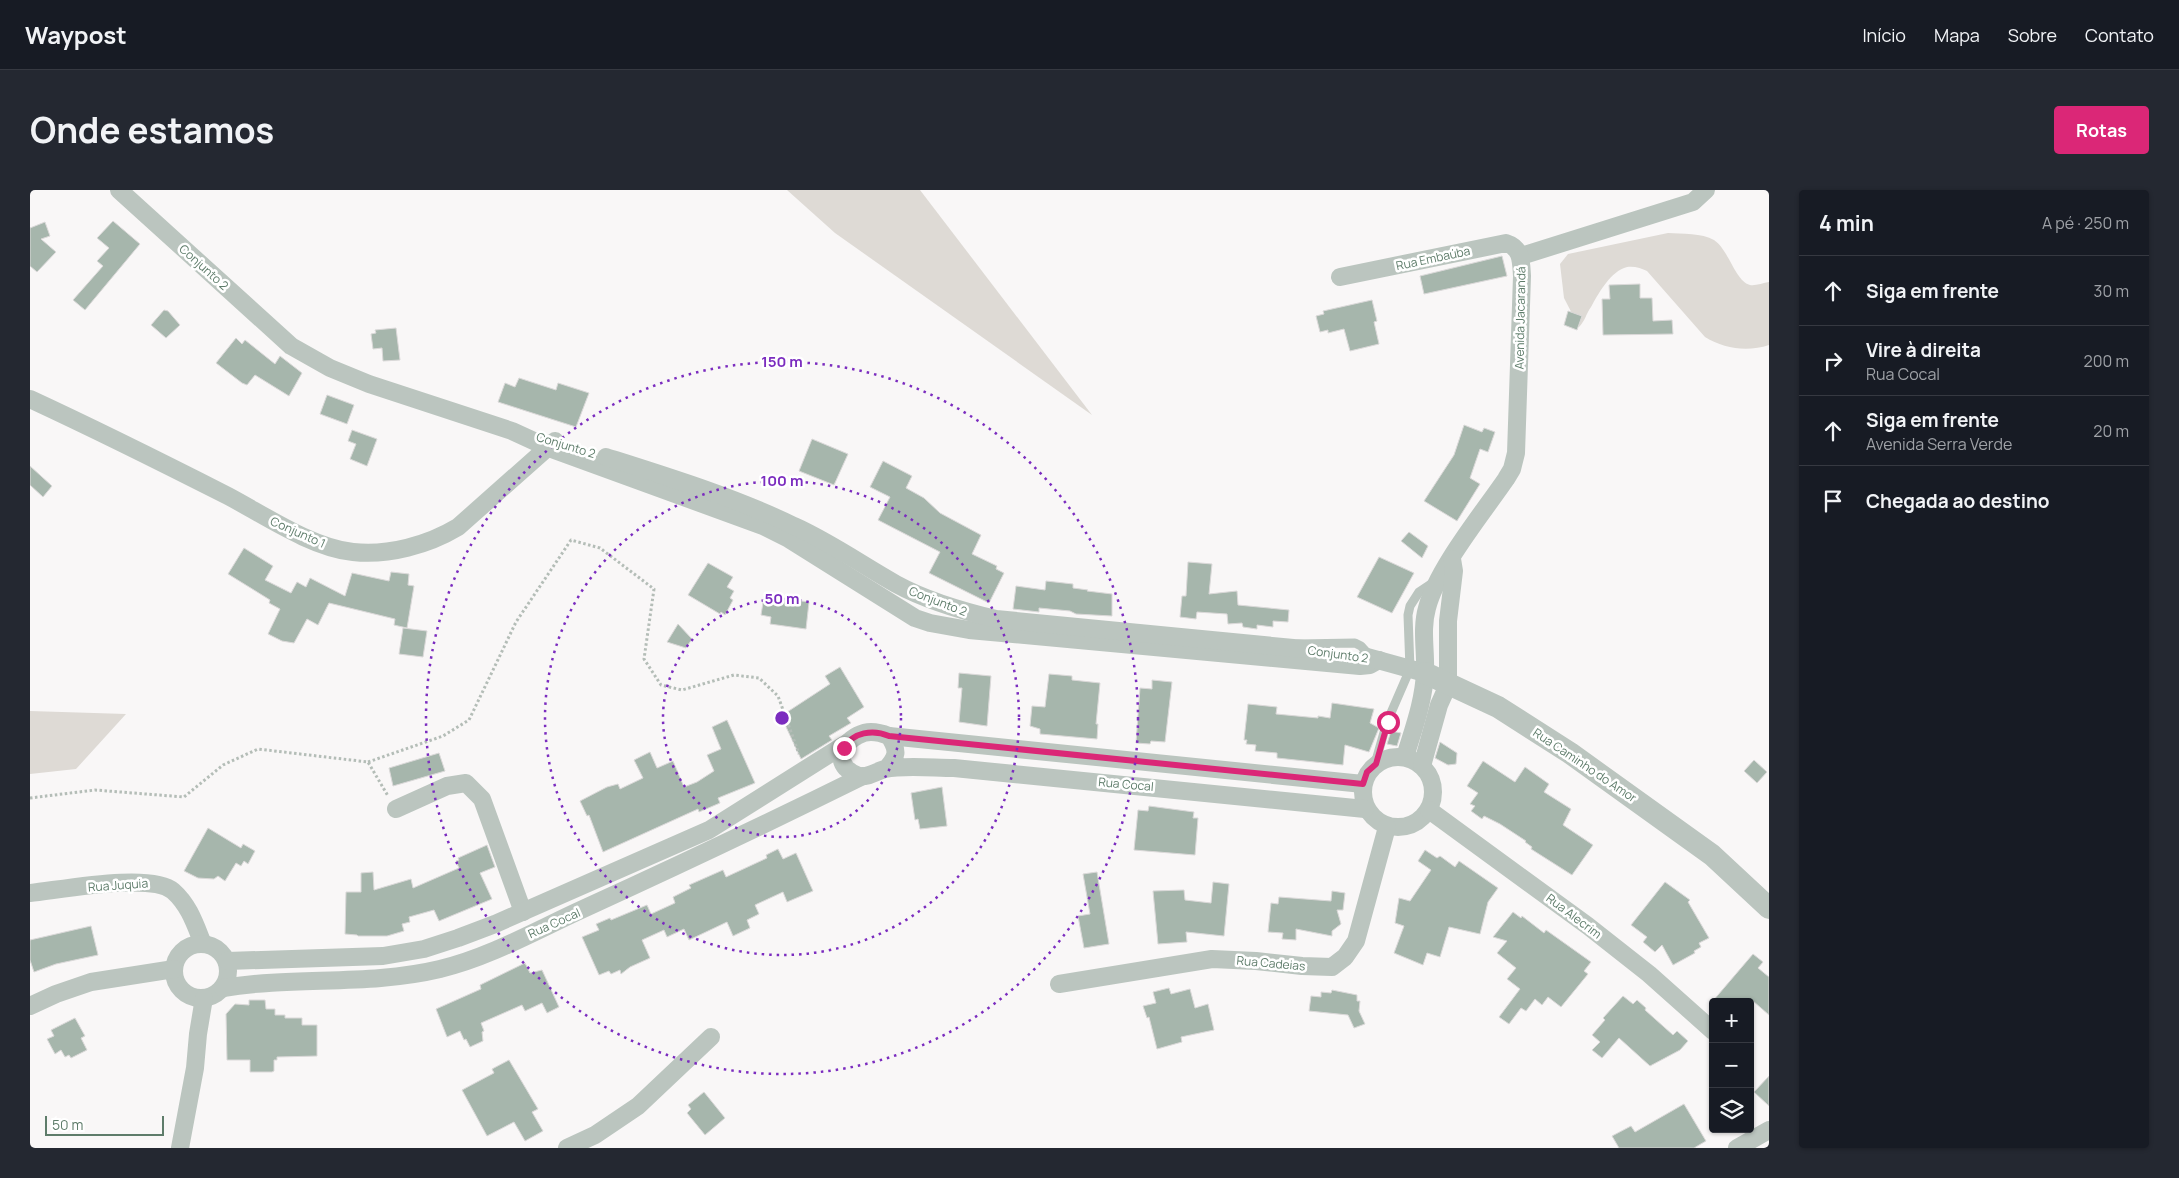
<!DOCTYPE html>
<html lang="pt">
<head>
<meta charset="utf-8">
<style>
	body { margin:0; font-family:Manrope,sans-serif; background:#242831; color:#f1f3f6 }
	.controls { position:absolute; right:15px; bottom:15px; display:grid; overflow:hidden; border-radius:5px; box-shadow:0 1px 4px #0004 }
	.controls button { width:45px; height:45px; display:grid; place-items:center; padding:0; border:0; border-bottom:1px solid #363941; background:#171b24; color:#f1f3f6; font:25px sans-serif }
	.scale { position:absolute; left:15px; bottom:12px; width:119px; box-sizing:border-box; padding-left:5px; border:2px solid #5e7c6a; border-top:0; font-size:14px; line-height:18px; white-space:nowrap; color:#5e7c6a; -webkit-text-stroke:4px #fff; paint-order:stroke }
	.stop { position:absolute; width:15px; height:15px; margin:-11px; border:4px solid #db2777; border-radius:50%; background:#fff }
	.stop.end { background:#db2777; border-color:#fff; box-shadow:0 1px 5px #0008 }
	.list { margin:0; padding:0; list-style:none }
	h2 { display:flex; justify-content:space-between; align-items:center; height:65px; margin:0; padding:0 20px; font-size:21px }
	h2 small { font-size:16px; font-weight:400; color:#9ea1a6 }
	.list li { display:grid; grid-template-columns:32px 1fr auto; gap:15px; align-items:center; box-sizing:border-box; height:70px; padding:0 20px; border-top:1px solid #363941 }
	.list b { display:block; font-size:19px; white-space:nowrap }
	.list p { margin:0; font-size:16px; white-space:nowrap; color:#9ea1a6 }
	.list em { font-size:16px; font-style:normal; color:#9ea1a6 }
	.icon { flex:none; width:28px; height:28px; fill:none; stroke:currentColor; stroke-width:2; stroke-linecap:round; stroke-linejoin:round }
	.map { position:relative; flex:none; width:1739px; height:958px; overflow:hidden; border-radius:5px }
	header { display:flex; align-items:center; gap:30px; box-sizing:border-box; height:70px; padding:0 25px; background:#171b24; border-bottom:1px solid #363941 }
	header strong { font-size:24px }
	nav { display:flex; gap:28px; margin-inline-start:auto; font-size:18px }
	.intro { display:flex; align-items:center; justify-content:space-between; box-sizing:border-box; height:120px; padding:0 30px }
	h1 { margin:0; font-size:35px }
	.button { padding:12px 22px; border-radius:5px; background:#db2777; color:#fff; font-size:18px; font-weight:700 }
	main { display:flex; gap:30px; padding:0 30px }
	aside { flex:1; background:#171b24; border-radius:5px; box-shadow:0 1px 4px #0004 }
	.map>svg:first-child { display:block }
</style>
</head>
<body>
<header>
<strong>Waypost</strong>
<nav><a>Início</a><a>Mapa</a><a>Sobre</a><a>Contato</a></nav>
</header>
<div class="intro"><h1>Onde estamos</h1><a class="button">Rotas</a></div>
<main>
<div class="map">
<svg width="1739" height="958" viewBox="0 0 1739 958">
	<rect width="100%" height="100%" fill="#f9f7f7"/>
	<g fill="#dedad5">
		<polygon points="757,0 890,0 1062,225 805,43"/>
		<path d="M1638,43C1652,44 1672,43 1684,50C1699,60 1705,91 1720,95C1725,96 1733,93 1739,92V155C1718,162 1694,159 1675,147L1617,81C1611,78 1601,75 1594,78C1579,84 1568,104 1561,117C1556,124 1555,131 1549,137L1534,108L1530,74L1538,64Z"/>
		<polygon points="0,521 96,524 46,579 0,584"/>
	</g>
	<g fill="#a6b6ac" stroke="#dbd9d9">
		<polygon points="83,31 110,54 55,120 43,110 73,76 67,71 79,58 67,48"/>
		<polygon points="15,32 20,46 11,49 26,62 7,82 0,76 0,38"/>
		<polygon points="1472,66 1477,86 1394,104 1390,86"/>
		<polygon points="1610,94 1610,108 1622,108 1623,131 1642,130 1643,144 1573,145 1572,109 1580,109 1579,95"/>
		<polygon points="1342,110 1347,131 1344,132 1349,154 1320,161 1314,139 1298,143 1298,140 1290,142 1286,126 1294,124 1293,121"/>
		<polygon points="134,120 138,121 150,135 136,148 121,135"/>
		<polygon points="1538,121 1552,126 1547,140 1534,135"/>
		<polygon points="366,138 370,170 353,171 352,158 343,159 341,144 346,143 345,140"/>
		<polygon points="206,148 212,154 215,150 245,174 250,166 272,183 259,206 225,185 217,195 212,193 186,173"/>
		<polygon points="489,188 526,200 528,193 559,203 546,237 468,212 475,193 485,197"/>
		<polygon points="297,205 324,215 317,234 290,224"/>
		<polygon points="1434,235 1452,242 1454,238 1465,242 1458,262 1450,259 1440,288 1450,294 1427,331 1394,311 1424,265"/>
		<polygon points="322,240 347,249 337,276 320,269 326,254 318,251"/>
		<polygon points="782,249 818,264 804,295 769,281"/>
		<polygon points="853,271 882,286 876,298 894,308 910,323 951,345 942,364 967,376 966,379 974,383 959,413 899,383 910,362 848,330 860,307 840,297"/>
		<polygon points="0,276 22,296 13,307 0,295"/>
		<polygon points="1379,342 1398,356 1392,368 1371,351"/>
		<polygon points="214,358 243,376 235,390 261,403 267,392 276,397 280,388 315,406 322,383 359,391 361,382 379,384 378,395 384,396 377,438 364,435 365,429 299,413 288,435 277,429 264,453 252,451 238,444 250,419 239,413 240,410 198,384"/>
		<polygon points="1349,367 1384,383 1362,423 1327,407"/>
		<polygon points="1158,372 1182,374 1179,404 1207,401 1208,415 1259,420 1258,432 1243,431 1243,437 1227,435 1227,439 1213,437 1212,433 1198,434 1197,424 1167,422 1166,429 1150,427 1152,406 1156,406"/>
		<polygon points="678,373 703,387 697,397 704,401 700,408 703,410 695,425 691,422 690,424 658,405"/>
		<polygon points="1016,391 1043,394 1043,398 1058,400 1057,401 1082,404 1082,426 1046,424 1040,421 1009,418 1009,422 983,419 986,396 1015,400"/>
		<polygon points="734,406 779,412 776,439 740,434 741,427 731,425"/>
		<polygon points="648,434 662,449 656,458 637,452"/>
		<polygon points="373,438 397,441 393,467 369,464"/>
		<polygon points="810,477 834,517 817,528 821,533 799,546 802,550 771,569 751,526 800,494 795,486"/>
		<polygon points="929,483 961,486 957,536 929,532 932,498 928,498"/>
		<polygon points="1019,484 1042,486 1042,490 1070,493 1066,534 1068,534 1067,549 1010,544 1010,539 1000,536 1002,516 1015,517"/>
		<polygon points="1122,490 1142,492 1135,552 1121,551 1120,554 1106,553 1110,498 1122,499"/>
		<polygon points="1302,513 1344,519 1340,533 1349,538 1339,562 1315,555 1313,575 1247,568 1247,563 1225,561 1226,555 1216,554 1217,550 1214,550 1218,514 1247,517 1246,524 1288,528 1288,526 1300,528"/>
		<polygon points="697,530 725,593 688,608 690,613 669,622 668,619 573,662 559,625 557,626 550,611 577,597 588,594 590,599 613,588 604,570 620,562 627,578 643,571 654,597 667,592 684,581 677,565 691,559 682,537"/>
		<polygon points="1361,541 1371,543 1367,556 1357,554"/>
		<polygon points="1410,552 1427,563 1426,574 1418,575 1405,568"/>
		<polygon points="409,563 415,581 363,596 359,578"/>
		<polygon points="1724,570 1737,582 1727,593 1714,581"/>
		<polygon points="1453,571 1485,592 1495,577 1519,594 1514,602 1541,619 1533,635 1563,655 1542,685 1501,659 1502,657 1495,652 1496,651 1470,634 1454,626 1452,629 1441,621 1445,616 1440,614 1448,603 1437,596"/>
		<polygon points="912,597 917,636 890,639 888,629 885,630 881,603"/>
		<polygon points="1119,616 1164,622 1163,628 1168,628 1165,665 1104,660 1108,620 1118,621"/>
		<polygon points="178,638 211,658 213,654 225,661 218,674 214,671 211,676 206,673 195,691 188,686 184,689 168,688 154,681"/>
		<polygon points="457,655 465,677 450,683 462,709 409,731 404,720 379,727 380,732 372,734 374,741 357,746 328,746 327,745 315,744 316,702 331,702 331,683 343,682 344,700 381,689 383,698 429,678 426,671 429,670 428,668"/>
		<polygon points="748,659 753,669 766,663 783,701 757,712 753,702 725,715 729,724 717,730 720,738 703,746 697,732 659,750 654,739 637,747 634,740 612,750 620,768 600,777 591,784 590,780 581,784 579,781 569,785 552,747 569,740 566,734 580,728 581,730 617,715 621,724 645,713 643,707 661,698 659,695 693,680 696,687 737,668 736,665"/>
		<polygon points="1395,660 1407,668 1410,666 1425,677 1429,671 1468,698 1458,712 1450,744 1419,737 1410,767 1397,763 1393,775 1364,763 1374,736 1365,733 1369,708 1380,711 1401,680 1388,671"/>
		<polygon points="1067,682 1079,754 1054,758 1048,726 1060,724 1053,684"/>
		<polygon points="1183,692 1199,694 1194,746 1156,742 1157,752 1128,754 1123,701 1154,700 1155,710 1181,713"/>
		<polygon points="1635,692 1660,710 1658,712 1679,748 1669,753 1671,757 1664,761 1665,763 1643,775 1632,755 1625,762 1613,752 1617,747 1601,735"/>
		<polygon points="1302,701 1315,703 1313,720 1307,720 1311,734 1302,741 1302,746 1266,739 1266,750 1252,749 1253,743 1238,742 1241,713 1248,714 1249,707 1301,711"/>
		<polygon points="1483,722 1491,728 1492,726 1514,743 1516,740 1561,772 1554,781 1558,784 1531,817 1518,807 1512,815 1505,809 1496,821 1491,818 1479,834 1469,827 1490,799 1477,789 1486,778 1467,763 1477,751 1463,747"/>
		<polygon points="61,736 68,765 26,774 4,782 0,770 0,750"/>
		<polygon points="1723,764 1733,772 1728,778 1739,787 1739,825 1723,811 1682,812"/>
		<polygon points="495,773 500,783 512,780 529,817 517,823 512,813 495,821 492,815 451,833 454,841 452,842 453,851 440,857 436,849 434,850 430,841 417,847 406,819 451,799 450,795"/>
		<polygon points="1139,798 1141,804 1160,799 1165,818 1178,814 1184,840 1151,847 1152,852 1127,859 1119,827 1117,828 1113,816 1126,813 1123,802"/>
		<polygon points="1302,800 1327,805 1327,811 1330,811 1329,821 1335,834 1324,838 1318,825 1279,821 1281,806 1291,807 1291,802 1301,803"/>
		<polygon points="1593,806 1603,814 1607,810 1616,818 1615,820 1643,845 1647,841 1658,851 1650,860 1620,876 1589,848 1572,868 1562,860 1570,852 1562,845 1575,830 1573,828"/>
		<polygon points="219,810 235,810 236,819 245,819 245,825 255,825 255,828 272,828 272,835 287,835 287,866 247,867 247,870 244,870 244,881 242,882 220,882 220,870 197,870 196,824 205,814 219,815"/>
		<polygon points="45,828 55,846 51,848 57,860 41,868 39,865 35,867 31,860 25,864 17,849 24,846 21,840"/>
		<polygon points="479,870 508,919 502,922 513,941 495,951 484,932 457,946 432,900 464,883 462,879"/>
		<polygon points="1739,886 1739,916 1724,902"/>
		<polygon points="674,902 695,928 675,945 657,923 661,919 658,915"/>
		<polygon points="1654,914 1676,951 1664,958 1589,958 1582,946 1601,936 1605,942"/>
	</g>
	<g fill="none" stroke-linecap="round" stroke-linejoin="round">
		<g stroke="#b4bdb7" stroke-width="3" stroke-dasharray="2.5 2.5" stroke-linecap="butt">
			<polyline points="338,572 413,546 439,530 486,432 541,350 570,358 624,399 614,469 631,495 652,500 704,485 729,488 748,506 769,564"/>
			<polyline points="0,608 65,600 154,607 193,575 228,559 338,572 358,606"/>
		</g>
		<g stroke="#bbc5bf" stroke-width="9">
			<polyline points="1268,454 1325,453 1331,456 1342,468"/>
			<polyline points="1345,574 1357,532 1380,479 1378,425 1380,416 1389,402 1404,392"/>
		</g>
		<g stroke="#bbc5bf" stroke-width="18">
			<polyline points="89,0 261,156 300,178 339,194 482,241 519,258 733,336 759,349 885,428 900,433 939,440 1330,476 1340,475 1349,470"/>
			<polyline points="1491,66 1663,12 1676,0"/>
			<path d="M1310,87L1476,53C1492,58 1491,72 1492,86L1486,263L1482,279L1476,289C1452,324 1407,379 1397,418C1391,439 1396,461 1395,482C1394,511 1383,540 1375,567"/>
			<path d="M0,209C67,240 133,273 198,306C234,325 282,358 323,362C358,366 398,355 428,337L525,251"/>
			<path d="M576,267C639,287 704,307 764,336C800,352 832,375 866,394C897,411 932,421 966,429L1274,459"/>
			<polyline points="1337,467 1395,483"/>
			<polyline points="859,546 1333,594"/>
			<circle cx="1368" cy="602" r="35"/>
			<polyline points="1392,576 1409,515 1418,495 1418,431 1424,381 1422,369"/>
			<path d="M856,579C867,567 869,561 859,546C854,544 847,542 841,542C824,542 802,562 816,578C819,581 825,585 829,586C837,588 847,581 855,579C873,575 904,578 924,578L1335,619"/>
			<polyline points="366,619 417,596 436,593 452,609 493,722"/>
			<polyline points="1399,620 1558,736 1619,784 1683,841"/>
			<path d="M0,703C30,700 121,682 143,701C159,715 165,734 173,754"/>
			<circle cx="171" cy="781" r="27"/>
			<polyline points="197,771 353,766 394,759 428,748 465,734 679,640 817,553"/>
			<polyline points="1029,794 1182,769 1226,771 1272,776 1302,777 1315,767 1326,751 1357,637"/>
			<path d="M193,798C265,786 339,796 410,779C460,767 507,740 553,719C647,676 740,632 833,586"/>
			<polyline points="0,816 26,804 61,792 144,779"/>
			<polyline points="150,958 165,878 168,844 174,808"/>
			<polyline points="537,958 565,945 608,916 681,847"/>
			<polyline points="1707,958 1739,940"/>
		</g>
		<polyline stroke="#bbc5bf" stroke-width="22" points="1395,483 1468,517 1540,563 1682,665 1739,718"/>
	</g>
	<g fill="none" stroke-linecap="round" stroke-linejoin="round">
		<path stroke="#db2777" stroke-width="6" d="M814,558C823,542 843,539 859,546L1333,594L1337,582L1346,574L1358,532"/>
	</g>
	<g fill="none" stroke="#7b2cbf" stroke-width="2.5" stroke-dasharray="2.5 5">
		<circle cx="752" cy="528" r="119"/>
		<circle cx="752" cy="528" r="237"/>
		<circle cx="752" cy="528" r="356"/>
	</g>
	<g text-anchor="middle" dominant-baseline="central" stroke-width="5" stroke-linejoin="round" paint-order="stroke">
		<g font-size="12" fill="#5e7c6a" stroke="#fff">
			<text transform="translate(1403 68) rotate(-12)">Rua Embaúba</text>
			<text transform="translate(174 77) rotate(42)">Conjunto 2</text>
			<text transform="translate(1490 128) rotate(-89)">Avenida Jacarandá</text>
			<text transform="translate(536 255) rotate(17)">Conjunto 2</text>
			<text transform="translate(268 342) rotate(24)">Conjunto 1</text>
			<text transform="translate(908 411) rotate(21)">Conjunto 2</text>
			<text transform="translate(1308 464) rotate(8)">Conjunto 2</text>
			<text transform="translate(1555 575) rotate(34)">Rua Caminho do Amor</text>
			<text transform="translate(1096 594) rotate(5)">Rua Cocal</text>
			<text transform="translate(88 695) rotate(-4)">Rua Juquia</text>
			<text transform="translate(1544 726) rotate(37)">Rua Alecrim</text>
			<text transform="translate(524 733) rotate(-24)">Rua Cocal</text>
			<text transform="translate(1241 773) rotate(5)">Rua Cadeias</text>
		</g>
	</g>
	<circle cx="752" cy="528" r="8" fill="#7b2cbf" stroke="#fff" stroke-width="2.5"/>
	<g font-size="15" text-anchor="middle" font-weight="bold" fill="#7b2cbf" stroke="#fff" stroke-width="5" stroke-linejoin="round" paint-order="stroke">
		<text x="752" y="177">150 m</text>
		<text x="752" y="296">100 m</text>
		<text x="752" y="414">50 m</text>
	</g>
</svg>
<div class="controls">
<button>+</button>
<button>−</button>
<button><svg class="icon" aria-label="layers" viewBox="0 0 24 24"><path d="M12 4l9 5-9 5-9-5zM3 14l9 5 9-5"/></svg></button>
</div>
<div class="scale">50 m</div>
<div class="stop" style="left:1358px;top:532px"></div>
<div class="stop end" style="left:814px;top:558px"></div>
</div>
<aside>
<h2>4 min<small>A pé · 250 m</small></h2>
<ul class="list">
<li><svg class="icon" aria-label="ahead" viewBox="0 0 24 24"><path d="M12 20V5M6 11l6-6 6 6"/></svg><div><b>Siga em frente</b></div><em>30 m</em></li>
<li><svg class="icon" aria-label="right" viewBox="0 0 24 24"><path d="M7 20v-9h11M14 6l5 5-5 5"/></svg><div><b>Vire à direita</b><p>Rua Cocal</p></div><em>200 m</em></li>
<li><svg class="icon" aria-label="ahead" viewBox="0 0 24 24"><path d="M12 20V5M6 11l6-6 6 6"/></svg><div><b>Siga em frente</b><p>Avenida Serra Verde</p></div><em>20 m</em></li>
<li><svg class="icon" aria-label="arrive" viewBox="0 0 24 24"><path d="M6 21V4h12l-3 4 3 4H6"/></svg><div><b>Chegada ao destino</b></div></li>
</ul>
</aside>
</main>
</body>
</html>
